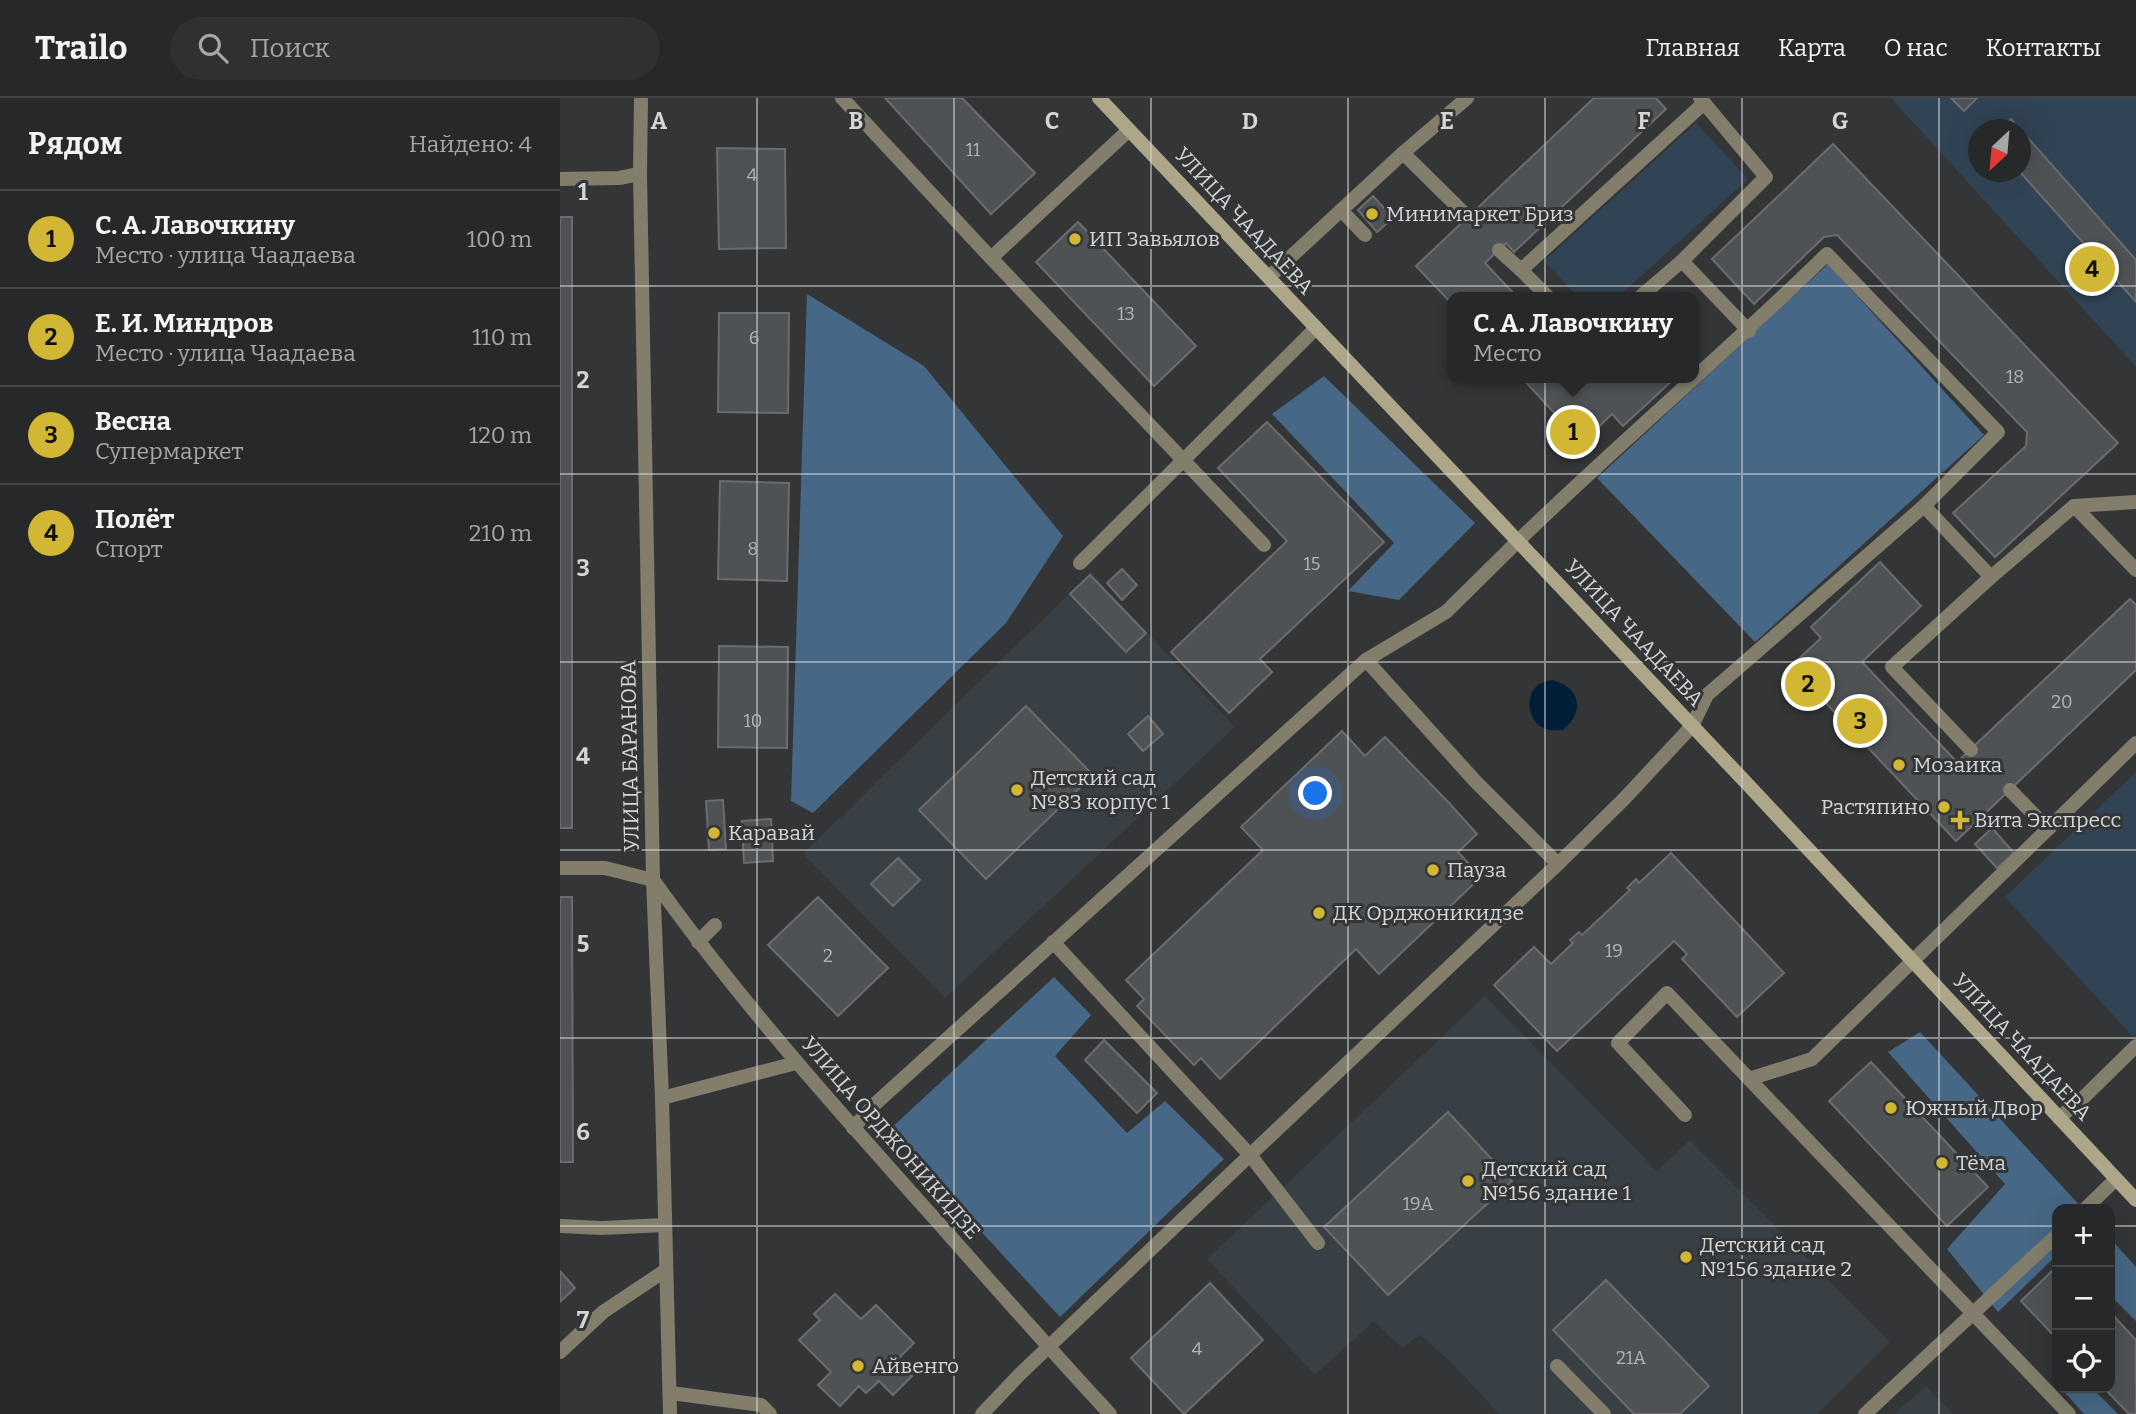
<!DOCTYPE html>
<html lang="ru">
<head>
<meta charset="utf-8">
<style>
	body { margin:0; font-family:Bitter,serif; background:#2e3031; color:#f1f3f6 }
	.controls { position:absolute; right:21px; bottom:21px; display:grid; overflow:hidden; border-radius:14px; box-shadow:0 7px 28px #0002 }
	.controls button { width:63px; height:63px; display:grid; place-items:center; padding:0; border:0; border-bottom:2px solid #424446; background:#262829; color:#f1f3f6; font:35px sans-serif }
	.compass { position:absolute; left:1408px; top:21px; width:63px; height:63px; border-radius:50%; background:#262829; box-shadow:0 7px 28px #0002; rotate:206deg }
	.you { position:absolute; left:756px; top:696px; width:24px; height:24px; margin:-18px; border:5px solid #fff; border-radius:50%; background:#1a73e8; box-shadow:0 0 0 10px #1a73e833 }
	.badge { display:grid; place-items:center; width:46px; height:46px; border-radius:50%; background:#d2b735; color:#111; font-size:23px; font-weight:700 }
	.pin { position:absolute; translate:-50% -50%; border:4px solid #fff; box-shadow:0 2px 7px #0006 }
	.popup { position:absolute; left:887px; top:194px; width:252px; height:91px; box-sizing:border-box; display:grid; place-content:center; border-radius:14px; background:#262829; filter:drop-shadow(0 2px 5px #0005); font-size:23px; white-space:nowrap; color:#a4a6a8 }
	.popup b { font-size:26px; color:#f1f3f6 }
	.popup::after { content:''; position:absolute; left:50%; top:100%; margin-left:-14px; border:14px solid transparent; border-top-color:#262829 }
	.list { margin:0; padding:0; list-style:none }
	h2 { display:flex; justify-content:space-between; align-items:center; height:91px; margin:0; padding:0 28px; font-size:30px }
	h2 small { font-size:23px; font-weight:400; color:#a4a6a8 }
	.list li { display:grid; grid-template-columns:46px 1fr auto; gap:21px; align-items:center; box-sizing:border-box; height:98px; padding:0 28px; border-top:2px solid #424446 }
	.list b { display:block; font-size:26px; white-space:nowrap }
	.list p { margin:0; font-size:23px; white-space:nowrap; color:#a4a6a8 }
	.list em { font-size:23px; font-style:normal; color:#a4a6a8 }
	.icon { flex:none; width:38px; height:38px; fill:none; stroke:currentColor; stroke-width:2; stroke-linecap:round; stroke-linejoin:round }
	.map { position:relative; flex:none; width:1576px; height:1316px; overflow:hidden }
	header { display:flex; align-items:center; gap:42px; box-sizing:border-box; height:98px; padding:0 35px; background:#262829; border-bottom:2px solid #424446 }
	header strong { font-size:33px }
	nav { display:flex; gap:38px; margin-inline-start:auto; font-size:24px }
	.search { width:490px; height:63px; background:#2e3031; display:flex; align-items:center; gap:18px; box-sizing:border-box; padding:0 24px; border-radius:38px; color:#a4a6a8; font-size:26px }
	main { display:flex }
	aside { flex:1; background:#262829 }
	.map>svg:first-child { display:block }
</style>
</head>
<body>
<header>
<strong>Trailo</strong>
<div class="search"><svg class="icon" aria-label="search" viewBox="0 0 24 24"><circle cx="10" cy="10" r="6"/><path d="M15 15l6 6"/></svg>Поиск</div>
<nav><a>Главная</a><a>Карта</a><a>О нас</a><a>Контакты</a></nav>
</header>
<main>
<aside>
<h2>Рядом<small>Найдено: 4</small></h2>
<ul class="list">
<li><span class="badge">1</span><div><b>С. А. Лавочкину</b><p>Место · улица Чаадаева</p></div><em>100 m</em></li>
<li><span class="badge">2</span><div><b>Е. И. Миндров</b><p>Место · улица Чаадаева</p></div><em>110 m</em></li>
<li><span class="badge">3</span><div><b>Весна</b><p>Супермаркет</p></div><em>120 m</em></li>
<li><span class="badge">4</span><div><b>Полёт</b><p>Спорт</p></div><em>210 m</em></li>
</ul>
</aside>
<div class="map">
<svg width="1576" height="1316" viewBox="0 0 1576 1316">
	<rect width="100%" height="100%" fill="#333537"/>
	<g fill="#383f45">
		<polygon points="531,474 675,629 385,900 243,756"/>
		<polygon points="925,898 1097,1073 1130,1042 1330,1244 1257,1316 939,1316 892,1265 860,1237 842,1250 814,1223 755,1277 647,1161"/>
		<polygon points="1366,1288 1393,1316 1334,1316"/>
	</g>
	<g fill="#314455" fill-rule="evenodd">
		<path d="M1331,0H1576V269ZM1419,32H1461V74H1419Z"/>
		<polygon points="1136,25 1188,81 1058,199 1018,199 984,163"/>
		<polygon points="1576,674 1576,936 1573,939 1445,799"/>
	</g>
	<g fill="#466785">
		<polygon points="1268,166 1424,337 1195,544 1037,380"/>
		<polygon points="247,196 364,268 503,438 446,525 253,715 231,703"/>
		<polygon points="764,278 915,425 839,502 788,493 834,445 712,316"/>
		<polygon points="494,879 531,917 495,958 567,1035 605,1003 664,1061 500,1219 328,1033"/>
		<polygon points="1360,934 1523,1111 1497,1111 1497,1157 1438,1214 1387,1151 1445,1086 1328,954"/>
		<polygon points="1550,1140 1576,1169 1576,1223 1550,1197"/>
		<polygon points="1501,1290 1532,1290 1558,1316 1524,1316"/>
	</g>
	<path fill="#001e37" d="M992,582C1021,589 1025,614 1003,632C998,632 990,633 986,631C967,625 963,595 981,585C984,584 988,583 992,582Z"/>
	<g fill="#4f5254" stroke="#6a6c6f" stroke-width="2">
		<polygon points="325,0 402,0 475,75 431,116"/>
		<polygon points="1034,0 1096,0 1106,11 954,154 946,145 925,165 957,199 892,199 892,206 856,168"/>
		<polygon points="1391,0 1417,0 1404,13"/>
		<polygon points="1451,21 1460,32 1439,32"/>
		<polygon points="1461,32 1576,162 1576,204 1460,74"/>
		<polygon points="1273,46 1558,345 1435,459 1393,415 1466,348 1467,334 1277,137 1264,139 1194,206 1152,161"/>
		<polygon points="157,50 225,51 226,150 159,151"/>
		<polygon points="813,98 833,120 817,134 798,112"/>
		<rect x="0" y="119" width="12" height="611"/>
		<polygon points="518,124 636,248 594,288 476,164"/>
		<polygon points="159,215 229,215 228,315 158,314"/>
		<polygon points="962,280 1115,280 1063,328 1052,316 1022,345"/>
		<polygon points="707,324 824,444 700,561 712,574 669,615 611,554 727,443 658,370"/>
		<polygon points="160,383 229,385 227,483 158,481"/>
		<polygon points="1320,464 1361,508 1302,564 1397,664 1570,501 1576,507 1576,572 1396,743 1231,568 1261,540 1251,529"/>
		<polygon points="562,471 577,487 562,502 547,485"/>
		<polygon points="530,477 586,535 566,554 510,496"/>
		<polygon points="159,548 228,549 227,650 158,649"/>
		<polygon points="466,608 533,677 426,781 359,712"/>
		<polygon points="588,618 603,636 583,653 568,636"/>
		<polygon points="782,633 805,658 825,639 891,707 917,736 898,754 921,779 819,876 796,851 660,981 641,960 634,967 577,908 584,901 566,882 703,752 681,729"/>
		<polygon points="163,702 166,751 149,752 146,703"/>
		<polygon points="211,721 213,763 184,765 182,723"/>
		<polygon points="1432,730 1454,755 1437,770 1415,746"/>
		<polygon points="1111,755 1224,875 1177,919 1122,861 1127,856 1114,843 997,953 934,887 974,849 991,866 1013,845 1010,842 1019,834 1022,837 1070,792 1067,790 1076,781 1079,785"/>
		<polygon points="338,760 360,782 333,808 311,786"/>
		<polygon points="0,799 12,799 13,1064 0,1064"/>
		<polygon points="258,799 328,870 278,918 208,847"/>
		<polygon points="544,942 597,995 577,1015 525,962"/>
		<polygon points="1311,964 1428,1089 1387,1128 1269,1003"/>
		<polygon points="888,1014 952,1083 828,1197 764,1129"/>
		<polygon points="1497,1168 1497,1241 1461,1203"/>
		<polygon points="0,1173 15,1190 0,1204"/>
		<polygon points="1046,1182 1149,1288 1120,1316 1074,1316 993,1232"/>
		<polygon points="650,1185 703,1242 624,1316 571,1260"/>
		<polygon points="275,1196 301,1221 316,1207 354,1245 336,1263 352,1278 333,1297 319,1283 306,1295 299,1288 280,1308 258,1287 271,1274 239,1242 260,1222 254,1216"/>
		<polygon points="1550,1214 1576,1242 1576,1316 1569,1316 1544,1290 1550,1290"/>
	</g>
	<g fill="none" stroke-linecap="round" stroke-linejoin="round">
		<g stroke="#827e6b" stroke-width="14">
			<polyline points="282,0 431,160"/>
			<polyline points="569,32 431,160 704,447"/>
			<polyline points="843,55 908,119"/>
			<polyline points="0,81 59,80 80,76"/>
			<polyline points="781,112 805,137"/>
			<polyline points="939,152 961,172"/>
			<polyline points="1122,163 1206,79 1144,5"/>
			<polyline points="709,179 843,55 907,0"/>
			<polyline points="988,199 961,172 1144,5 1140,0"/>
			<polyline points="1080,199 1122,163 1189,233"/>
			<polyline points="1364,408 1431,479 1332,569 1411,652"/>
			<polyline points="1514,408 1576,472"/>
			<path d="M958,443C1059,345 1167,254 1267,156L1438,334L1364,408L1147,597L1132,628"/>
			<polyline points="520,465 756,230"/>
			<polyline points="1431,479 1514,408 1576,404"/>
			<polyline points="806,562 915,683 998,766"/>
			<polyline points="1488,731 1576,645"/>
			<polyline points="138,844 155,827"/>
			<polyline points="493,844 690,1057 758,1145"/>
			<polyline points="1189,981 1252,961 1488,731 1450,692"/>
			<polyline points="1125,1017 1058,945 1107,895 1509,1316"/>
			<polyline points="1525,1111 1556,1081"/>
			<polyline points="0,1128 42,1130 104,1127"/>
			<polyline points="0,1254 43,1214 106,1172"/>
			<polyline points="997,1268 1044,1316"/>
			<polyline points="111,1295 201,1307 210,1316"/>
			<polyline points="1305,1316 1497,1137"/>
		</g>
		<g stroke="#827e6b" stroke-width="14">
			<polyline points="81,0 80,76 93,782 102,1000 110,1316"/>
			<polyline points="0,770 45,770 93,782"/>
			<path d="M94,783C182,906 282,1017 383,1130C438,1192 493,1255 550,1316"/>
			<polyline points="102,1000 236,965"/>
			<polyline points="1499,1020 1524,999 1576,948"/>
			<polyline points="293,1030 315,1006 806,562 886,514 958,443"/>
			<polyline points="422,1316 460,1276 690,1057 998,766 1064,701 1132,628"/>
		</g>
		<polyline stroke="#ada689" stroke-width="14" points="539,0 1192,691 1576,1102"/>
	</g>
	<path fill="none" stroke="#d3d5d6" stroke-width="2" stroke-opacity="0.55" d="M197,0V1316M394,0V1316M591,0V1316M788,0V1316M985,0V1316M1182,0V1316M1379,0V1316M0,188H1576M0,376H1576M0,564H1576M0,752H1576M0,940H1576M0,1128H1497M1550,1128H1576"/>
	<g fill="#d2b735" stroke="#333537" stroke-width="2.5">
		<circle cx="812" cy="116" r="7"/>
		<circle cx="515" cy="141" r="7"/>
		<circle cx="1339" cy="667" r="7"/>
		<circle cx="457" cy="692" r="7"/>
		<circle cx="1384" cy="709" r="7"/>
		<path d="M1396.5 711.5h7v7h7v7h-7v7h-7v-7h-7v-7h7z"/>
		<circle cx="154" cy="735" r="7"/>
		<circle cx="873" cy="772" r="7"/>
		<circle cx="759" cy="815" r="7"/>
		<circle cx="1331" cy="1010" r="7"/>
		<circle cx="1382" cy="1065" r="7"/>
		<circle cx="908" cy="1083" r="7"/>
		<circle cx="1126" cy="1159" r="7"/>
		<circle cx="298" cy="1268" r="7"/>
	</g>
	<g text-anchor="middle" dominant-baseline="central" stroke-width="6" stroke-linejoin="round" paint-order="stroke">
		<g font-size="18" fill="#b2b4b6">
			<text x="413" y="52">11</text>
			<text x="192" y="77">4</text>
			<text x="566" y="216">13</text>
			<text x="194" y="240">6</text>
			<text x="1455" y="279">18</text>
			<text x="193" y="451">8</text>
			<text x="752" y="466">15</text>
			<text x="1502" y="604">20</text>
			<text x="193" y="623">10</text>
			<text x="1054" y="853">19</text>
			<text x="268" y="858">2</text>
			<text x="858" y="1106">19А</text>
			<text x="637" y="1251">4</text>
			<text x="1071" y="1260">21А</text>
		</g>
		<g font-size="21" fill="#d3d5d6" stroke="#333537" text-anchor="start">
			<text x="826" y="116">Минимаркет Бриз</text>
			<text x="529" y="141">ИП Завьялов</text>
			<text x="1353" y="667">Мозаика</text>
			<text x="471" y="680">Детский сад<tspan x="471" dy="24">№83 корпус 1</tspan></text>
			<text x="1370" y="709" text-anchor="end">Растяпино</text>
			<text x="1414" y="722">Вита Экспресс</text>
			<text x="168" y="735">Каравай</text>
			<text x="887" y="772">Пауза</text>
			<text x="773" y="815">ДК Орджоникидзе</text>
			<text x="1345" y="1010">Южный Двор</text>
			<text x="1396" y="1065">Тёма</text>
			<text x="922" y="1071">Детский сад<tspan x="922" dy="24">№156 здание 1</tspan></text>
			<text x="1140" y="1147">Детский сад<tspan x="1140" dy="24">№156 здание 2</tspan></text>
			<text x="312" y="1268">Айвенго</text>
		</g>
		<g font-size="21" fill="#d3d5d6" stroke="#333537">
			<text transform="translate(684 123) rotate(47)">УЛИЦА ЧААДАЕВА</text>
			<text transform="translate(1074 535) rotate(47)">УЛИЦА ЧААДАЕВА</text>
			<text transform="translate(70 658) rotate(-91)">УЛИЦА БАРАНОВА</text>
			<text transform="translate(1462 949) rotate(47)">УЛИЦА ЧААДАЕВА</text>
			<text transform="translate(331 1040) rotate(49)">УЛИЦА ОРДЖОНИКИДЗЕ</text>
		</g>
	</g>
	<g font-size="23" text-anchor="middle" font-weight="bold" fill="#d3d5d6" stroke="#333537" stroke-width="6" stroke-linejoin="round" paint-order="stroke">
		<text x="99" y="31">A</text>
		<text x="296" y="31">B</text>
		<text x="492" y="31">C</text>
		<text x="690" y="31">D</text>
		<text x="887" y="31">E</text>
		<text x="1084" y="31">F</text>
		<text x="1280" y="31">G</text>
		<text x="23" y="102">1</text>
		<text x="23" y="290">2</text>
		<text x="23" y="478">3</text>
		<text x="23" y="666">4</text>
		<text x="23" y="854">5</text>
		<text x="23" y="1042">6</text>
		<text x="23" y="1230">7</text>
	</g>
</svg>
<div class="controls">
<button>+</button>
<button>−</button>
<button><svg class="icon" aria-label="locate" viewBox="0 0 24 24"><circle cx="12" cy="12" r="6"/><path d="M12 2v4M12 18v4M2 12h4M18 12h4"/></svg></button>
</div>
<svg class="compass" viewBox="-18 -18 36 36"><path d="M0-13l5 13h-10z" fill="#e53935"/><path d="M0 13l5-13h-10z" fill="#a4a6a8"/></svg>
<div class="you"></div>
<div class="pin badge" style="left:1013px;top:334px">1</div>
<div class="popup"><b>С. А. Лавочкину</b>Место</div>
<div class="pin badge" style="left:1248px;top:586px">2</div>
<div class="pin badge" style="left:1300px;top:623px">3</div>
<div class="pin badge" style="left:1532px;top:171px">4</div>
</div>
</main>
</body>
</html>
